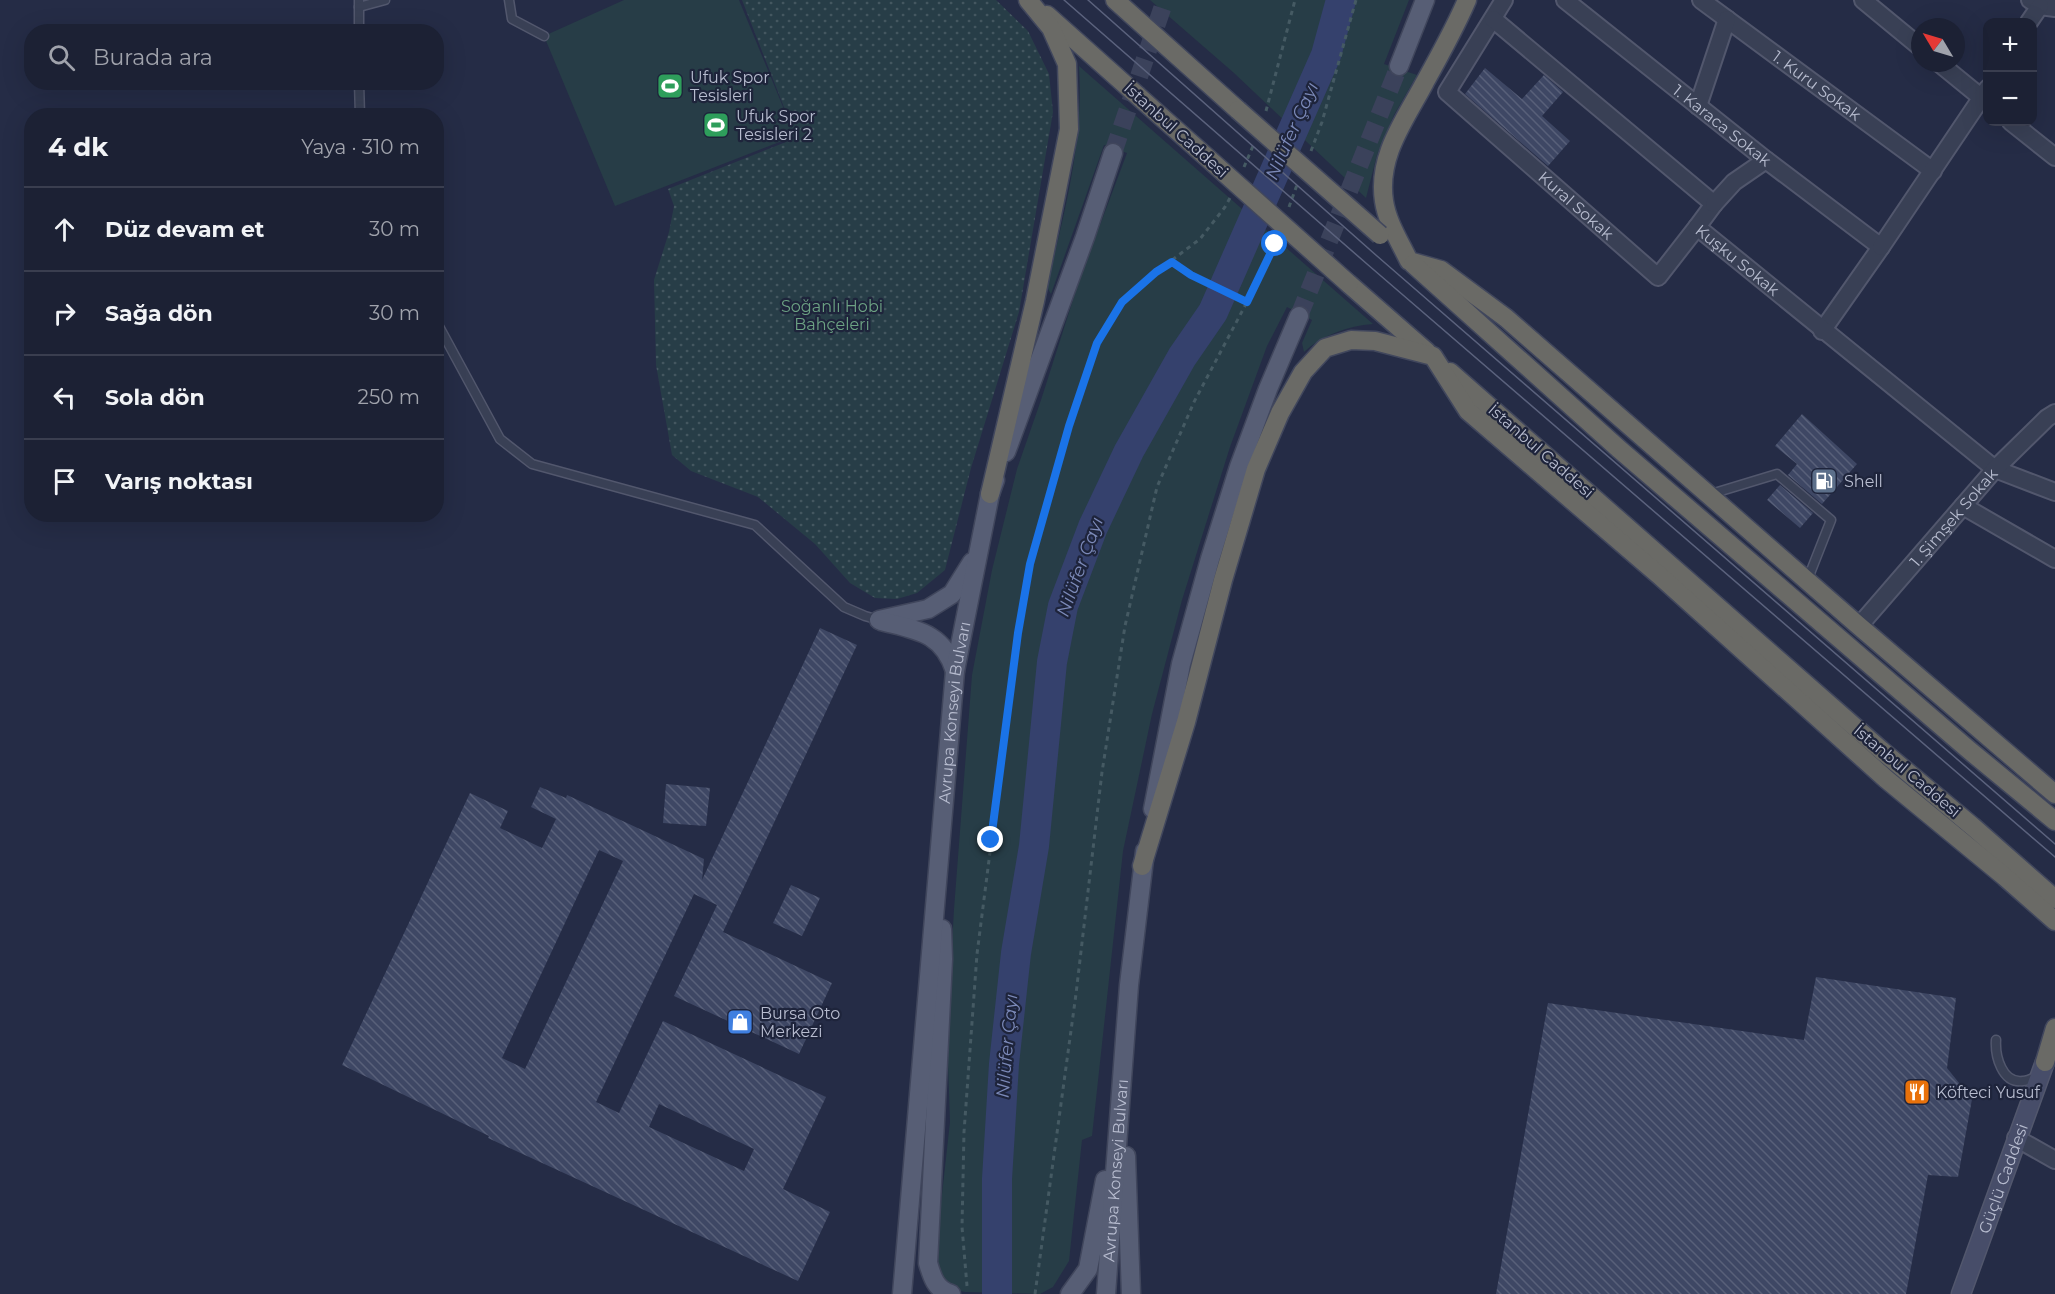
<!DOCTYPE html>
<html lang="tr">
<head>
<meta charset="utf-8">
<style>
	body { margin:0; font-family:Montserrat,sans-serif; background:#292e40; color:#f1f3f6 }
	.controls { position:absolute; right:18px; top:18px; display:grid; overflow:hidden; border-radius:12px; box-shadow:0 6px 24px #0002 }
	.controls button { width:54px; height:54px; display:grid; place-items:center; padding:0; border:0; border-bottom:2px solid #3a3e4f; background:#1c2134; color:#f1f3f6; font:30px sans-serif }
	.compass { position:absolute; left:1911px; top:18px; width:54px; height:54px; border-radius:50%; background:#1c2134; box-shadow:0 6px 24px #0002; rotate:308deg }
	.stop { position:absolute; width:18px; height:18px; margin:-14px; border:4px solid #1a73e8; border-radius:50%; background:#fff }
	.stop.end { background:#1a73e8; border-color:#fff; box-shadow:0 2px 6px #0008 }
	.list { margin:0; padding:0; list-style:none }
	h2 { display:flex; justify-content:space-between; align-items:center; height:78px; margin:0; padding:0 24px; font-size:26px }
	h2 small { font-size:20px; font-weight:400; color:#a0a3ac }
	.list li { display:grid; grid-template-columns:39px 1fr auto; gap:18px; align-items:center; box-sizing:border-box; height:84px; padding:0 24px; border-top:2px solid #3a3e4f }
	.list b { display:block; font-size:22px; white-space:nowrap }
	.list em { font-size:20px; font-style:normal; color:#a0a3ac }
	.icon { flex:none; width:33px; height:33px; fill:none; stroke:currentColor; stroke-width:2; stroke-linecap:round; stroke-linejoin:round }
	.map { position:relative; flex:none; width:2055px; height:1294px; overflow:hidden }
	.search { position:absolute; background:#1c2134; box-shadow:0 6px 24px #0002; left:24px; top:24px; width:420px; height:66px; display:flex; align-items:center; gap:15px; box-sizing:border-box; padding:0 21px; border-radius:24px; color:#a0a3ac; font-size:22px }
	.panel { position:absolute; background:#1c2134; box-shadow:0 6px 24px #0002; left:24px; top:108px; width:420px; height:414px; border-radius:24px }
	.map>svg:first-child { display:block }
</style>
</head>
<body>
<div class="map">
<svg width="2055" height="1294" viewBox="0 0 2055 1294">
	<defs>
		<pattern id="garden-dots" width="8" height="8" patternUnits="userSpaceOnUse" patternTransform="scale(1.5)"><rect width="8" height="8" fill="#273d47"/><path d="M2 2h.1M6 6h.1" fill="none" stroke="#445760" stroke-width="1.8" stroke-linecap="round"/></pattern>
		<pattern id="building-back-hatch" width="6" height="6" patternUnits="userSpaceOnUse" patternTransform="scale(1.5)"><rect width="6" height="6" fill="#3e4764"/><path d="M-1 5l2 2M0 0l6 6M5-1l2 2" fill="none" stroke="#586079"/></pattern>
	</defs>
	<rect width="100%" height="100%" fill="#252c46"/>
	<g fill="#273d47">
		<polygon points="624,0 739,0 795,136 615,206 544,36"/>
		<polygon points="1150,0 1409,0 1384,64 1417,75 1394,115 1377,155 1366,198 1234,73"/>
		<path d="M1079,66L1373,324C1348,326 1322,335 1304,352L1302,343L1312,320L1287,307L1267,346L1230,447L1182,600L1152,714L1123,851L1092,1136L1082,1140L1069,1261L1053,1287L1040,1294L965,1292L951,1289L937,1275L938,1230L950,1122L947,1034L954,909L972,675L992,570L1017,469L1041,400L1079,281L1127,153L1104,145L1051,294L1047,287C1064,214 1084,142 1079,66Z"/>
	</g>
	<polygon fill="url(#garden-dots)" points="742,0 996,0 1028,31 1049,74 1053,112 1019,312 971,468 945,570 917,593 897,599 875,598 850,583 815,544 758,497 691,471 672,455 656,365 654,280 669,232 674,206 668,189 796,138"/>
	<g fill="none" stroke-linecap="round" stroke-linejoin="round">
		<polyline stroke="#35416d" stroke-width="30" points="997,1294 997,1179 1004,1064 1016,953 1034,846 1052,662 1063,606 1093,527 1129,451 1182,357 1213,312 1326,55 1341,0"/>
	</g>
	<g fill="url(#building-back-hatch)" fill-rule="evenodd">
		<polygon points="1485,68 1522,99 1544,75 1563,92 1542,116 1570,141 1548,166 1465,94"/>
		<polygon points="1802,414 1857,464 1822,504 1788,475 1797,464 1775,446"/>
		<polygon points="1780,485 1813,513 1800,528 1767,500"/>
		<path d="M820,628L857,645L723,932L832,983L799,1054L674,996L717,905L694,894L596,1102L619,1113L663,1021L826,1097L783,1189L830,1212L798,1281L488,1138L489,1136L342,1065L470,793L508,811L500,828L542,848L556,819L531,807L540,787L566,798L567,795L704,859L702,880ZM599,850L623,861L525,1069L502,1058ZM659,1104L754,1149L744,1171L649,1127Z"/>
		<polygon points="666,784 710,788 706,826 663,823"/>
		<polygon points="791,885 820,898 802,936 773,923"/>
		<polygon points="1816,977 1956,998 1947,1068 1972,1099 1958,1177 1928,1175 1906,1294 1496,1294 1548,1003 1804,1040"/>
	</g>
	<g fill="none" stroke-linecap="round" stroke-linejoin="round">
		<g stroke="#3b425b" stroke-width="18" stroke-dasharray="18 9" stroke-linecap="butt">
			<polyline points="1113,153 1165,0"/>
			<polyline points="1299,316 1399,66"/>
		</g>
		<defs>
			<g id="service">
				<polyline points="359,0 359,32"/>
				<polyline points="509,0 512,19 544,36"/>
				<polyline points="359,7 385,0"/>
				<polyline points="359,82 360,116"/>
				<polyline points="436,321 500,439 532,464 755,525 844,607 865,616 879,620"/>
				<polyline points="1711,494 1777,474 1831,520 1807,581"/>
				<path d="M1996,1040C1995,1056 2002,1084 2023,1081C2028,1081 2033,1078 2038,1076"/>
			</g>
			<g id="minor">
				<path id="s1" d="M1504,0L1447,92L1658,277L1697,227"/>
				<path id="s2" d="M1565,0L1766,160L1881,247L1822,331"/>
				<path id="s3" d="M1701,0L1933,171"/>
				<polyline points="1863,0 1920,47"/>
				<polyline points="2030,0 2040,6 2055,8"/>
				<path id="s4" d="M1493,19L1714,204L1697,227L1995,469L2055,492"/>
				<polyline points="2029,22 2040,6"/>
				<polyline points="1939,63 1988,103"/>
				<polyline points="1698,106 1727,19"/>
				<polyline points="2011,122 2055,157"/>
				<polyline points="1714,204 1734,182 1766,160"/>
				<polyline points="1881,247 1988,88"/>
				<polyline points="1963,506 2055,559"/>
				<path id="s5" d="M1859,626L1995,469L2047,418L2055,413"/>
				<polyline points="2016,1138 2055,1160"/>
			</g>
			<g id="secondary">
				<path id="s6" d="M1961,1294L2045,1062"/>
			</g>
			<g id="primary">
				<polyline points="1399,66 1425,0"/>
				<polyline points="1006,452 1085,237 1113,153"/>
				<polyline points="879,620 928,609 952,594 972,562"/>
				<path d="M881,621C916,630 943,632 955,671"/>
				<polyline points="1153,809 1181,664 1210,559 1239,467 1268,389 1299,316"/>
				<path d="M942,929L943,959L928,1263C932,1277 936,1290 951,1294"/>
				<polyline points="1126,1156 1131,1294"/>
				<path id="s7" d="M902,1294L955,671L990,494L995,480"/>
				<polyline points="1070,1294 1088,1269 1105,1180"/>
				<path id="s8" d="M1106,1294L1129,985L1145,851"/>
			</g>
			<g id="trunk">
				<polyline points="1115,0 1238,110"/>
				<path d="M1467,0C1455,28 1440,55 1425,82C1405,120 1377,156 1384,201C1387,222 1400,242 1409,261L1441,270L1506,318L1859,626L2055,794"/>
				<polyline points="1047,15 1211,161"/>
				<polyline points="1413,264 1619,449 1969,750 2055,821"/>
				<polyline points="1349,284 1427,352"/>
				<polyline points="1450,372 1881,750 1972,826 2055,899"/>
				<polyline points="990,494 1035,301 1069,129 1067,64 1051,28 1028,0"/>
				<polyline points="1142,866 1186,722 1223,580 1256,469 1280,413 1303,372 1325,348 1351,340 1375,341 1433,356 1468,411 1660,576 1886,779 2005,877 2055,921"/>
				<polyline points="2045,1062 2055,1028"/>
			</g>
		</defs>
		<use href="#service" stroke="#52576d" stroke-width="11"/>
		<use href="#minor" stroke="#52576d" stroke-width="20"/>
		<use href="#secondary" stroke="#52576d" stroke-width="21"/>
		<use href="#primary" stroke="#40465c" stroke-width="21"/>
		<use href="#trunk" stroke="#41475d" stroke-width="21"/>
		<g stroke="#455a63" stroke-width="3" stroke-dasharray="4.5 4.5" stroke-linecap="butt">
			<polyline points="1266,111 1295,0"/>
			<polyline points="1311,151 1322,122 1356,0"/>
			<polyline points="1244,167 1253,146"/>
			<polyline points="1289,207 1297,185"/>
			<polyline points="1172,262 1191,275 1247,302"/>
			<polyline points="967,1286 962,1227 964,1132 977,954 1018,633 1030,564 1069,426 1097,343 1122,302 1156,272 1200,239 1225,207 1230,198"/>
			<polyline points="1035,1294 1076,994 1102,772 1125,626 1157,487 1194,402 1247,302 1276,241"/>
		</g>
		<use href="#service" stroke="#394055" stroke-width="8"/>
		<use href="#minor" stroke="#394055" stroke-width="16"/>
		<use href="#secondary" stroke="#474d69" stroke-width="18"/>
		<use href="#primary" stroke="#575e75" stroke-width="18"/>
		<use href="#trunk" stroke="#6a6a66" stroke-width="18"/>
		<g stroke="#5b627d" stroke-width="1.5">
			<polyline points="1064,0 1367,264 2055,857"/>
			<polyline points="1088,0 1377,256 2055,844"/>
		</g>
		<defs>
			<g id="trunk-bridge">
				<polyline points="1238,110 1380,235"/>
				<polyline points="1211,161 1349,284"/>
			</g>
		</defs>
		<use href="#trunk-bridge" stroke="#41475d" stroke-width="21" stroke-linecap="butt"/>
		<use href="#trunk-bridge" stroke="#6a6a66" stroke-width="18"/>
	</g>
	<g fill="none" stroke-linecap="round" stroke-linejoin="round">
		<polyline stroke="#1a73e8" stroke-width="8" points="991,840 1018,633 1030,564 1069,426 1097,343 1122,302 1156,272 1172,262 1191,275 1247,302 1275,244"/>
	</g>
	<defs>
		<symbol id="stadium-square" viewBox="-11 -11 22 22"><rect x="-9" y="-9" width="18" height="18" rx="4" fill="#2e9e5b" stroke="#1e243b"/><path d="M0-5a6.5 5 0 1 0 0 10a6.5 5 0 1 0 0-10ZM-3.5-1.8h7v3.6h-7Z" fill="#fff"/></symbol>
		<symbol id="fuel-square" viewBox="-11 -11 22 22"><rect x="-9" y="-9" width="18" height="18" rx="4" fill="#5c6f8a" stroke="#1e243b"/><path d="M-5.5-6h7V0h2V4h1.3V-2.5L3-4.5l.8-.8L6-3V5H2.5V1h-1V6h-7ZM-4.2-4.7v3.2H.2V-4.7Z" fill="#fff"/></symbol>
		<symbol id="shop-square" viewBox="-11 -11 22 22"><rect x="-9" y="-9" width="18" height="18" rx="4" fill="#3f7fe0" stroke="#1e243b"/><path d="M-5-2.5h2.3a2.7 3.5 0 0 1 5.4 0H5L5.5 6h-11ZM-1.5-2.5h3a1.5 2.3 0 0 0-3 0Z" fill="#fff"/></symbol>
		<symbol id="restaurant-square" viewBox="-11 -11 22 22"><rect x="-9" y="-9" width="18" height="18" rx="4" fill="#e8710a" stroke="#1e243b"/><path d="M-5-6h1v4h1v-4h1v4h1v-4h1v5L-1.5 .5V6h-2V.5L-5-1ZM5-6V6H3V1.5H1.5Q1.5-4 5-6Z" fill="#fff"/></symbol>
	</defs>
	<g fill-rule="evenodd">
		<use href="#stadium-square" x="655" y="71" width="30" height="30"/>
		<use href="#stadium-square" x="701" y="110" width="30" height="30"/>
		<use href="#fuel-square" x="1809" y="466" width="30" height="30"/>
		<use href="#shop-square" x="725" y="1007" width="30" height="30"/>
		<use href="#restaurant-square" x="1902" y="1077" width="30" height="30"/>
	</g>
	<g text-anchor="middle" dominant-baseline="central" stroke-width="4.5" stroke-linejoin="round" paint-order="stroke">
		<g font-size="16" fill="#b7bccf" stroke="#1e243b" text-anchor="start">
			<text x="690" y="77">Ufuk Spor<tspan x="690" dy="18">Tesisleri</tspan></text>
			<text x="736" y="116">Ufuk Spor<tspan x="736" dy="18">Tesisleri 2</tspan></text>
			<text x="1844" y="481">Shell</text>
			<text x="760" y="1013">Bursa Oto<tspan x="760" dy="18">Merkezi</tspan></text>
			<text x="1936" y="1092">Köfteci Yusuf</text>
		</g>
		<g font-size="16" fill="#b7bccf" stroke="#1e243b">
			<text stroke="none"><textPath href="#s3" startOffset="144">1. Kuru Sokak</textPath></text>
			<text stroke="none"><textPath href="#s2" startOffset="201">1. Karaca Sokak</textPath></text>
			<text transform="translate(1176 130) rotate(42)">İstanbul Caddesi</text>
			<text stroke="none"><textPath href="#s1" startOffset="280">Kural Sokak</textPath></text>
			<text stroke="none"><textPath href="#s4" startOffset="369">Kuşku Sokak</textPath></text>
			<text transform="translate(1541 451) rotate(41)">İstanbul Caddesi</text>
			<text stroke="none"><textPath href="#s5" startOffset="144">1. Şimşek Sokak</textPath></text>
			<text stroke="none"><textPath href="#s7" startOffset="584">Avrupa Konseyi Bulvarı</textPath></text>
			<text transform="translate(1907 771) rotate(40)">İstanbul Caddesi</text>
			<text stroke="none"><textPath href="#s8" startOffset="124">Avrupa Konseyi Bulvarı</textPath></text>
			<text stroke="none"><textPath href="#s6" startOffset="123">Güçlü Caddesi</textPath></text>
		</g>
		<g font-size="16" fill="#6ca283" stroke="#1e243b">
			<text x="832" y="306">Soğanlı Hobi<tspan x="832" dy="18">Bahçeleri</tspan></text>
		</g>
		<g font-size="18" font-style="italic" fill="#7c8ab9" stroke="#1e243b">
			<text transform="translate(1292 131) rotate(-66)">Nilüfer Çayı</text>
			<text transform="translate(1080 567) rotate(-70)">Nilüfer Çayı</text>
			<text transform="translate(1007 1046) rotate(-85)">Nilüfer Çayı</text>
		</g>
	</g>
</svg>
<div class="controls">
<button>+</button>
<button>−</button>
</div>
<svg class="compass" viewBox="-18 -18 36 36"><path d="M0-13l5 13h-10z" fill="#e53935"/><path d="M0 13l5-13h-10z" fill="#a0a3ac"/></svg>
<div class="stop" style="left:1275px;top:244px"></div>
<div class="stop end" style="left:991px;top:840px"></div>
<div class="search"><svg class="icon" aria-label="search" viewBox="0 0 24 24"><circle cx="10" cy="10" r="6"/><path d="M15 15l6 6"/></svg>Burada ara</div>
<section class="panel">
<h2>4 dk<small>Yaya · 310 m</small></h2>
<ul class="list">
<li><svg class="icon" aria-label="ahead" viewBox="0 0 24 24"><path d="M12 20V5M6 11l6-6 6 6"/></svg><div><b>Düz devam et</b></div><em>30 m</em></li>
<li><svg class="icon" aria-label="right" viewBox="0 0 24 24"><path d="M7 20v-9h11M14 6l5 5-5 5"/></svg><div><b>Sağa dön</b></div><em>30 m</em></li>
<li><svg class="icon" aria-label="left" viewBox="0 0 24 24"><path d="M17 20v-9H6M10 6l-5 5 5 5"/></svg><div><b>Sola dön</b></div><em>250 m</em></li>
<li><svg class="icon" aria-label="arrive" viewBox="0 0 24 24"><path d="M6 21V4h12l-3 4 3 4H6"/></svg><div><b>Varış noktası</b></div></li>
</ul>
</section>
</div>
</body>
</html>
